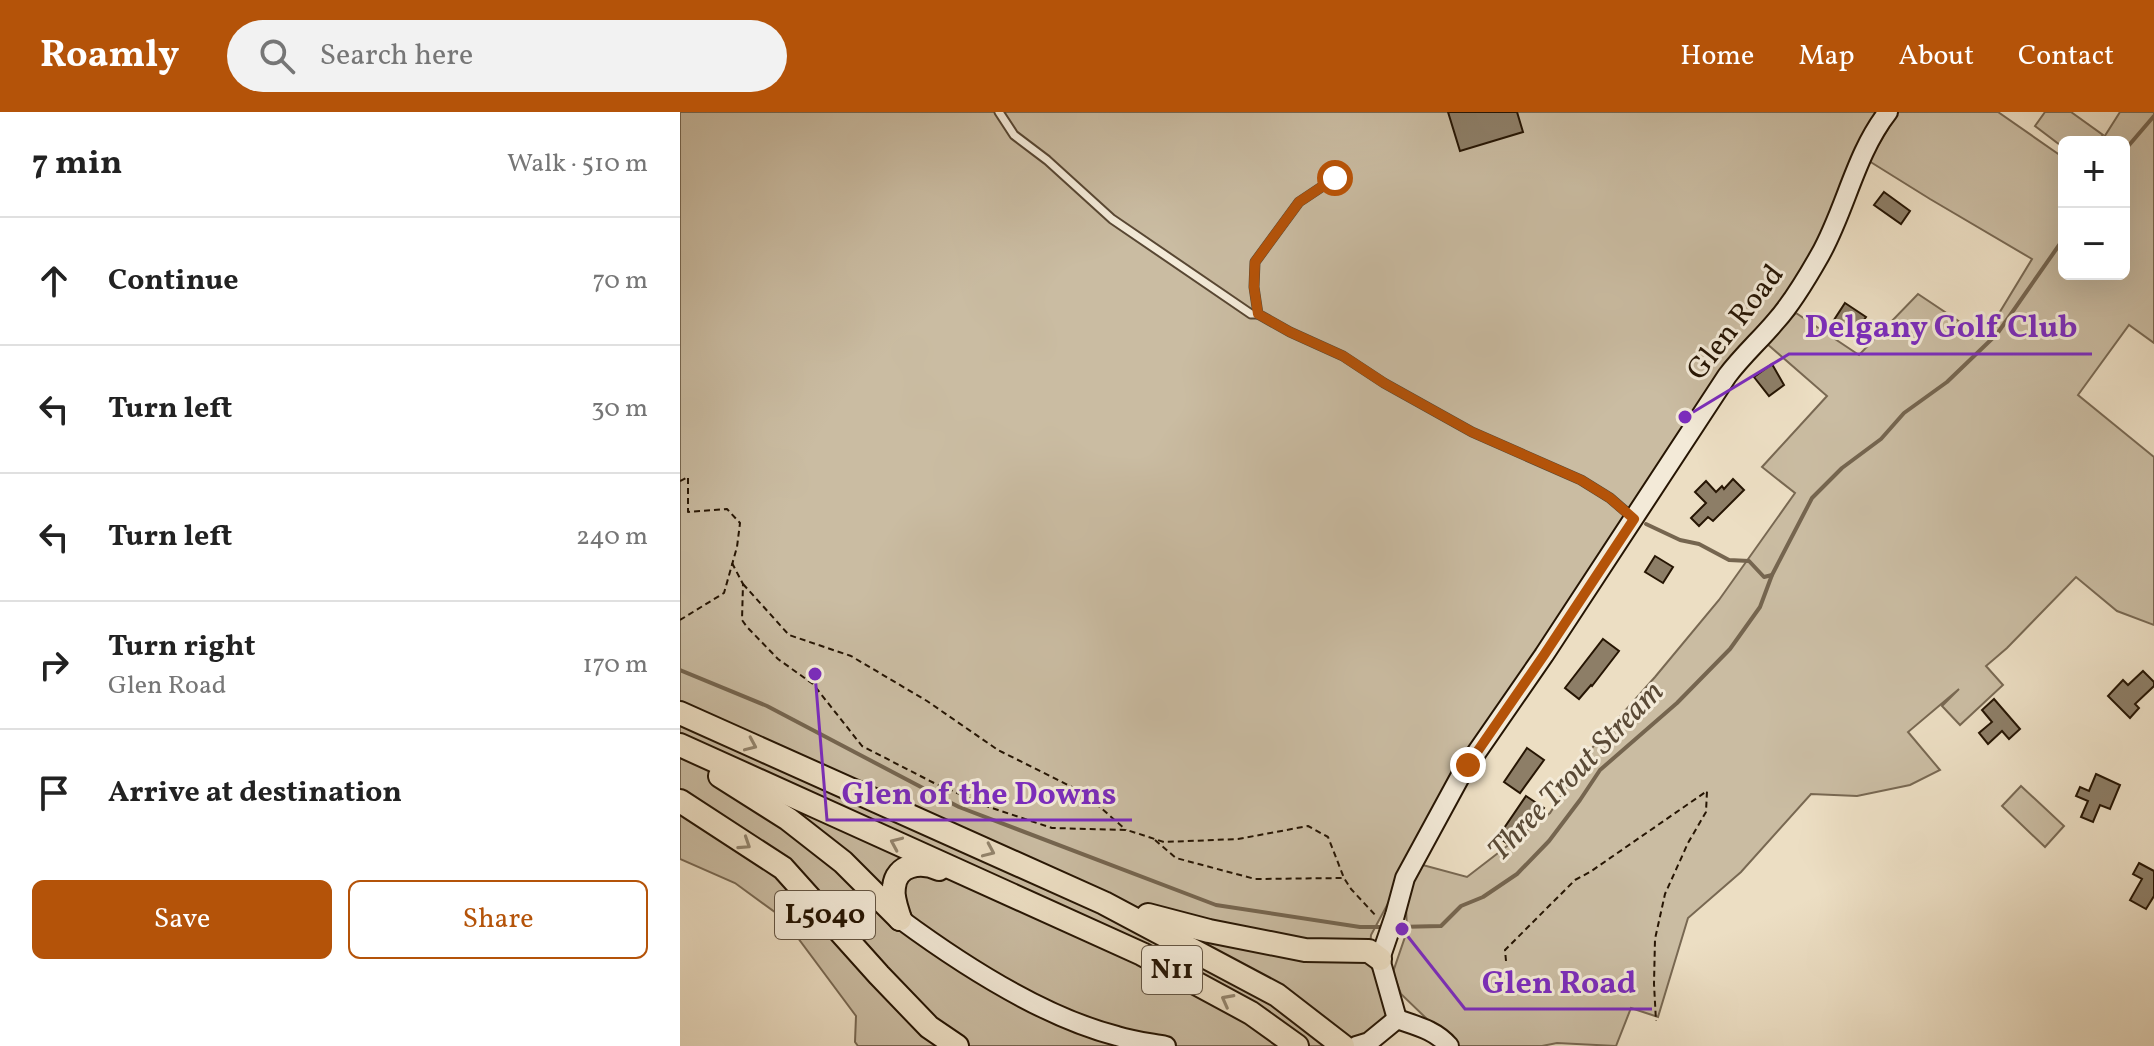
<!DOCTYPE html>
<html lang="en">
<head>
<meta charset="utf-8">
<style>
  body { margin:0; font-family:Vollkorn,serif; background:#f2f2f2; color:#222 }
  .controls { position:absolute; right:24px; top:24px; display:grid; overflow:hidden; border-radius:12px; box-shadow:0 8px 32px #0002 }
  .controls button { width:72px; height:72px; display:grid; place-items:center; padding:0; border:0; border-bottom:2px solid #e0e0e0; background:#fff; color:#222; font:40px sans-serif }
  .stop { position:absolute; width:24px; height:24px; margin:-18px; border:6px solid #b45309; border-radius:50%; background:#fff }
  .stop.end { background:#b45309; border-color:#fff; box-shadow:0 2px 8px #0008 }
  .list { margin:0; padding:0; list-style:none }
  h2 { display:flex; justify-content:space-between; align-items:center; height:104px; margin:0; padding:0 32px; font-size:34px }
  h2 small { font-size:26px; font-weight:400; color:#767676 }
  .list li { display:grid; grid-template-columns:52px 1fr auto; gap:24px; align-items:center; box-sizing:border-box; height:128px; padding:0 32px; border-top:2px solid #e0e0e0 }
  .list b { display:block; font-size:30px; white-space:nowrap }
  .list p { margin:0; font-size:26px; white-space:nowrap; color:#767676 }
  .list em { font-size:26px; font-style:normal; color:#767676 }
  .actions { display:flex; gap:16px; padding:24px 32px }
  .actions a { flex:1; padding:18px 0; border:2px solid #b45309; border-radius:12px; text-align:center; font-size:28px; color:#b45309 }
  .actions .main { background:#b45309; color:#fff }
  .icon { flex:none; width:44px; height:44px; fill:none; stroke:currentColor; stroke-width:2; stroke-linecap:round; stroke-linejoin:round }
  .map { position:relative; flex:none; width:1474px; height:934px; overflow:hidden }
  header { display:flex; align-items:center; gap:48px; box-sizing:border-box; height:112px; padding:0 40px; background:#b45309; color:#fff }
  header strong { font-size:38px }
  nav { display:flex; gap:44px; margin-inline-start:auto; font-size:28px }
  .search { width:560px; height:72px; background:#f2f2f2; display:flex; align-items:center; gap:20px; box-sizing:border-box; padding:0 28px; border-radius:44px; color:#767676; font-size:30px }
  main { display:flex }
  aside { flex:1; background:#fff }
  .map>svg:first-child { display:block }
  .green { fill:#cabca2; stroke:#786852; stroke-width:2 }
  .lines { fill:none; stroke-linecap:round; stroke-linejoin:round }
  .stream { stroke:#75654f; stroke-width:4 }
  .building { fill:#8d7e67; stroke:#261503; stroke-width:2 }
  .service-casing { stroke:#584733; stroke-width:11 }
  .secondary-casing { stroke:#261503; stroke-width:22 }
  .trunk-casing { stroke:#261503; stroke-width:26 }
  .path { stroke:#261503; stroke-width:2; stroke-dasharray:6 4; stroke-linecap:butt }
  .service { stroke:#f3ead8; stroke-width:7 }
  .secondary { stroke:#f3ead8; stroke-width:18 }
  .trunk { stroke:#ecdec3; stroke-width:22 }
  .oneway { stroke:#93846d }
  .route { stroke:#b45309; stroke-width:10 }
  .labels { text-anchor:middle; dominant-baseline:central; stroke-width:6; stroke-linejoin:round; paint-order:stroke }
  .shield { fill:#f3ead8; stroke:#645543; stroke-width:2 }
  .shield-label { font-size:28px; font-weight:bold; fill:#261503 }
  .street-label { font-size:30px; fill:#261503; stroke:#f3ead8 }
  .water-label { font-size:32px; font-style:italic; fill:#5a4a36; stroke:#f3ead8 }
  .leader { fill:none; stroke:#7b2cbf; stroke-width:3 }
  .callout-dot { fill:#7b2cbf; stroke:#f3ead8; stroke-width:3 }
  .callout-label { font-size:32px; text-anchor:middle; font-weight:bold; fill:#7b2cbf; stroke:#f3ead8; stroke-width:6; stroke-linejoin:round; paint-order:stroke }
</style>
</head>
<body>
<header>
<strong>Roamly</strong>
<div class="search"><svg class="icon" aria-label="search" viewBox="0 0 24 24"><circle cx="10" cy="10" r="6"/><path d="M15 15l6 6"/></svg>Search here</div>
<nav><a>Home</a><a>Map</a><a>About</a><a>Contact</a></nav>
</header>
<main>
<aside>
<h2>7 min<small>Walk · 510 m</small></h2>
<ul class="list">
<li><svg class="icon" aria-label="ahead" viewBox="0 0 24 24"><path d="M12 20V5M6 11l6-6 6 6"/></svg><div><b>Continue</b></div><em>70 m</em></li>
<li><svg class="icon" aria-label="left" viewBox="0 0 24 24"><path d="M17 20v-9H6M10 6l-5 5 5 5"/></svg><div><b>Turn left</b></div><em>30 m</em></li>
<li><svg class="icon" aria-label="left" viewBox="0 0 24 24"><path d="M17 20v-9H6M10 6l-5 5 5 5"/></svg><div><b>Turn left</b></div><em>240 m</em></li>
<li><svg class="icon" aria-label="right" viewBox="0 0 24 24"><path d="M7 20v-9h11M14 6l5 5-5 5"/></svg><div><b>Turn right</b><p>Glen Road</p></div><em>170 m</em></li>
<li><svg class="icon" aria-label="arrive" viewBox="0 0 24 24"><path d="M6 21V4h12l-3 4 3 4H6"/></svg><div><b>Arrive at destination</b></div></li>
</ul>
<div class="actions"><a class="main">Save</a><a>Share</a></div>
</aside>
<div class="map">
<svg width="1474" height="934" viewBox="0 0 1474 934">
  <rect width="100%" height="100%" fill="#ecdec3"/>
  <filter id="stains"><feTurbulence type="fractalNoise" baseFrequency=".0025" numOctaves="4"/><feColorMatrix values="0 0 0 0 .2 0 0 0 0 .09 0 0 0 0 .02 0 0 0 .5 -.17"/></filter>
  <radialGradient id="worn" r=".72"><stop offset=".6" stop-color="#630" stop-opacity="0"/><stop offset="1" stop-color="#630" stop-opacity=".3"/></radialGradient>
  <g class="green">
    <polygon points="0,0 1203,0 1151,108 1107,184 1088,209 1055,240 997,326 712,784 691,823 689,850 701,873 709,901 687,926 666,934 178,934 175,930 176,904 103,806 55,771 0,747"/>
    <polygon points="1218,0 1318,0 1384,46 1384,162 1444,162 1444,30 1421,30 1440,0 1474,0 1474,231 1449,213 1398,283 1474,345 1474,513 1437,499 1396,465 1327,536 1306,554 1323,573 1280,613 1262,594 1279,577 1228,620 1260,658 1230,673 1177,684 1131,682 1061,760 1008,806 978,905 951,896 936,934 877,931 862,934 775,934 721,882 713,860 727,819 726,795 739,752 787,765 870,701 911,637 975,565 1039,488 1115,381 1082,355 1147,284 1086,231 1116,201 1179,243 1238,182 1304,226 1352,147 1250,87 1189,49"/>
    <polygon points="1365,0 1391,0 1423,23 1417,30 1384,30 1384,36 1355,14"/>
    <polygon points="1341,674 1384,714 1365,735 1322,694"/>
  </g>
  <g class="lines">
    <g class="stream">
      <polyline points="1444,39 1474,4"/>
      <polyline points="966,412 1000,428 1019,432 1049,448 1069,449 1084,465 1092,463"/>
      <polyline points="0,558 87,594 279,695 536,793 680,815 705,815"/>
      <polyline points="717,815 761,814 781,794 803,785 837,762 869,729 900,688 920,658 997,591 1050,537 1080,495 1092,463 1132,386 1162,356 1201,327 1224,301 1267,270 1317,222 1384,126"/>
    </g>
  </g>
  <g class="building">
    <polygon points="768,0 837,0 843,20 780,39"/>
    <polygon points="1204,80 1230,99 1221,112 1194,93"/>
    <polygon points="1165,191 1186,205 1172,225 1152,211"/>
    <polygon points="1092,252 1104,273 1089,284 1074,265"/>
    <polygon points="1053,367 1064,378 1033,409 1028,405 1019,414 1011,406 1026,391 1015,380 1026,369 1036,380 1042,374 1044,377"/>
    <polygon points="975,444 993,455 983,471 965,460"/>
    <polygon points="923,527 939,539 912,574 911,573 899,587 885,576"/>
    <polygon points="1463,559 1474,570 1474,574 1455,592 1459,596 1450,606 1428,584 1443,568 1448,573"/>
    <polygon points="1314,587 1340,617 1329,627 1322,619 1308,632 1299,621 1312,610 1302,598"/>
    <polygon points="847,636 864,648 840,681 824,670"/>
    <polygon points="1416,662 1440,673 1430,697 1420,693 1413,710 1401,705 1408,689 1396,684 1400,675 1409,679"/>
    <polygon points="846,684 864,696 857,707 849,702 828,732 818,725"/>
    <polygon points="1459,751 1474,759 1474,784 1466,797 1450,788 1462,767 1453,762"/>
  </g>
  <g class="lines">
    <g class="service-casing">
      <g id="service">
        <polyline points="319,0 334,23 367,48 432,107 571,202 578,202"/>
        <polyline points="655,66 619,90 575,150 574,175 578,202 610,220 663,244 704,271 792,320 901,368 930,386 952,405"/>
      </g>
    </g>
    <g class="secondary-casing">
      <g id="secondary">
        <path d="M220,807C281,852 363,905 437,924C453,929 470,931 486,934"/>
        <path d="M717,907L700,847L715,803L725,766L781,663L864,543L1047,264C1062,244 1080,228 1096,209C1113,190 1127,166 1140,143C1166,97 1175,42 1208,0"/>
        <path d="M717,907C737,914 755,918 769,934"/>
        <polyline points="676,934 689,930 717,907"/>
      </g>
    </g>
    <g class="trunk-casing">
      <g id="trunk">
        <polyline points="0,601 424,791 597,883 663,934"/>
        <polyline points="0,633 462,842 571,901 617,934"/>
        <polyline points="40,664 108,707 163,750 220,807"/>
        <polyline points="0,689 103,756 199,863 249,915 277,934"/>
        <polyline points="468,803 529,819 625,838 689,839 700,847"/>
        <path d="M220,807C217,797 212,785 214,775C216,752 241,749 259,757"/>
      </g>
    </g>
    <g class="path">
      <polyline points="0,369 8,365 8,400 47,397 60,411 57,435 44,481 0,508"/>
      <polyline points="52,451 63,472 62,508 67,515 98,547 133,572 182,634 254,671 309,695 372,716 447,718 484,730 558,727 628,714 648,725 664,766 671,777 697,805"/>
      <polyline points="63,472 109,523 171,544 247,589 318,638 404,681 446,718"/>
      <polyline points="475,728 496,746 575,767 663,766"/>
      <polyline points="826,849 825,838 895,768 910,760 1027,679 1026,700 1008,731 985,782 975,827 974,872 976,909"/>
    </g>
    <use href="#service" class="service"/>
    <use href="#secondary" class="secondary"/>
    <use href="#trunk" class="trunk"/>
  </g>
  <defs><path id="oneway-chevron" d="M-2-3.5L2.5 0L-2 3.5" fill="none" stroke-width="1.6" stroke-linecap="round" stroke-linejoin="round" transform="scale(2)"/></defs>
  <g class="oneway">
    <use href="#oneway-chevron" transform="translate(71 633) rotate(24)"/>
    <use href="#oneway-chevron" transform="translate(216 731) rotate(-156)"/>
    <use href="#oneway-chevron" transform="translate(65 732) rotate(33)"/>
    <use href="#oneway-chevron" transform="translate(309 739) rotate(24)"/>
    <use href="#oneway-chevron" transform="translate(547 888) rotate(-152)"/>
  </g>
  <g class="lines">
    <polyline class="route" points="655,66 619,90 575,150 574,175 578,202 610,220 663,244 704,271 792,320 901,368 930,386 954,407 864,543 788,653"/>
  </g>
  <g class="labels">
    <g class="shield">
      <rect x="95" y="779" width="100" height="48" rx="6"/>
      <rect x="462" y="834" width="60" height="48" rx="6"/>
    </g>
    <g class="shield-label">
      <text x="145" y="803">L5040</text>
      <text x="492" y="858">N11</text>
    </g>
    <g class="street-label">
      <text transform="translate(1056 211) rotate(-52)">Glen Road</text>
    </g>
    <g class="water-label">
      <text transform="translate(897 660) rotate(-46)">Three Trout Stream</text>
    </g>
  </g>
  <path class="leader" d="M1005 305L1109 242H1412M135 562L147 708H452M722 817L785 897H972"/>
  <g class="callout-dot">
    <circle cx="1005" cy="305" r="8"/>
    <circle cx="135" cy="562" r="8"/>
    <circle cx="722" cy="817" r="8"/>
  </g>
  <g class="callout-label">
    <text x="1261" y="225">Delgany Golf Club</text>
    <text x="299" y="692">Glen of the Downs</text>
    <text x="879" y="881">Glen Road</text>
  </g>
  <rect width="100%" height="100%" filter="url(#stains)"/>
  <rect width="100%" height="100%" fill="url(#worn)"/>
</svg>
<div class="controls">
<button>+</button>
<button>−</button>
</div>
<div class="stop" style="left:655px;top:66px"></div>
<div class="stop end" style="left:788px;top:653px"></div>
</div>
</main>
</body>
</html>
